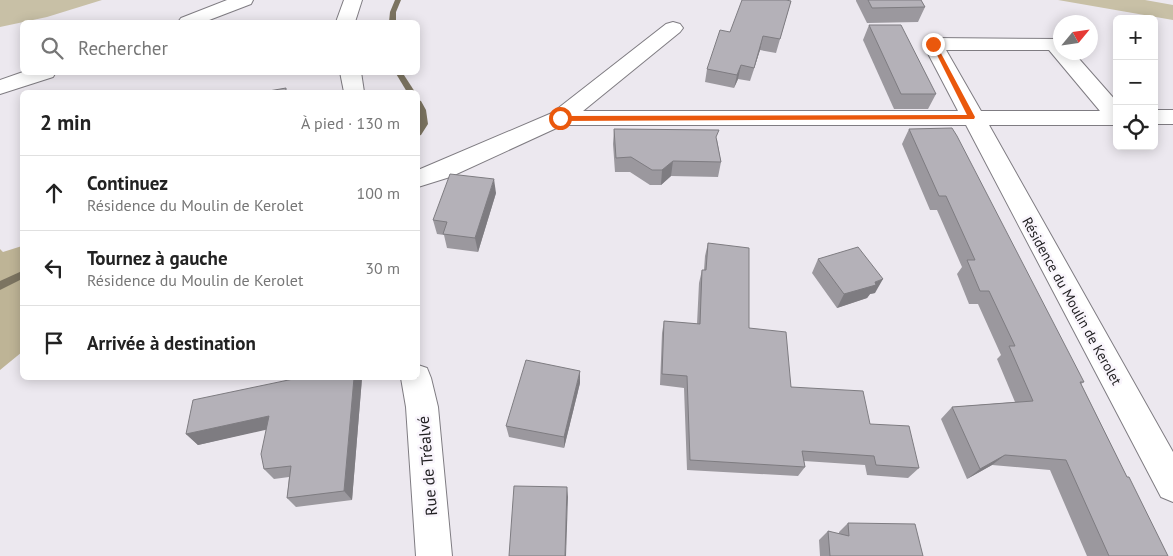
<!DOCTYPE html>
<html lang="fr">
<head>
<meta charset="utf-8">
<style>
  body { margin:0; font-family:"PT Sans",sans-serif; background:#f6f6f6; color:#222 }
  .controls { position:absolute; right:15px; top:15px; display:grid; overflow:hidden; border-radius:8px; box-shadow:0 2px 12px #0003 }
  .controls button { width:45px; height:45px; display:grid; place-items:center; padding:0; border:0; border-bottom:1px solid #e0e0e0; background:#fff; color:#222; font:25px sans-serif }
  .compass { position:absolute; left:1053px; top:15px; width:45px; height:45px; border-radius:50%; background:#fff; box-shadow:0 2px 12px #0003; rotate:61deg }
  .stop { position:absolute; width:15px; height:15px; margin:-11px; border:4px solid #ea580c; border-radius:50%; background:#fff }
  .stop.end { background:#ea580c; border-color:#fff; box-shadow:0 1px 5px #0008 }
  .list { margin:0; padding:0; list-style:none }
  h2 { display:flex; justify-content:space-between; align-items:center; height:65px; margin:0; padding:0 20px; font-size:21px }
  h2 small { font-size:16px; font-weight:400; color:#767676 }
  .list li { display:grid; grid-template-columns:32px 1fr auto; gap:15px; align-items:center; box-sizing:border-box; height:75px; padding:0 20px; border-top:1px solid #e0e0e0 }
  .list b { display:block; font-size:19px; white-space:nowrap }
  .list p { margin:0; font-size:16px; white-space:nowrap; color:#767676 }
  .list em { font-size:16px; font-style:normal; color:#767676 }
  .icon { flex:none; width:28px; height:28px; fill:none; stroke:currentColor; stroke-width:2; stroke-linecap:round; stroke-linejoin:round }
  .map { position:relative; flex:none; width:1173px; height:556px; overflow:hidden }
  .search { position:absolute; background:#fff; box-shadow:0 2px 12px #0003; left:20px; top:20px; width:400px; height:55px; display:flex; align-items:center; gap:12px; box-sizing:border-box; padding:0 18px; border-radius:8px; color:#767676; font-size:19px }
  .panel { position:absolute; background:#fff; box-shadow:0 2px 12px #0003; left:20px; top:90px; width:400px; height:290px; border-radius:8px }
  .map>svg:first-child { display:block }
  .green { fill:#c8c0a6 }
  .forest { fill:#beb496 }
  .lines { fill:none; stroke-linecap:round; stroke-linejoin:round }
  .stream { fill:#7c7461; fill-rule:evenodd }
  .minor-casing { stroke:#7f7c82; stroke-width:2 }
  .minor { fill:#fff; fill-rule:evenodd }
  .wall { fill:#9b989e }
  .shaded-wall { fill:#7e7c81 }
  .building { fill:#b4b1b8; stroke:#7e7c81 }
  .route { fill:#ea580c }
  .labels { text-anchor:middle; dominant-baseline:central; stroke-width:5; stroke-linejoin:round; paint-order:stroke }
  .street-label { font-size:14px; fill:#222123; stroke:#f9f5fc }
  .near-street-label { font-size:16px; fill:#222123; stroke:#f9f5fc }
</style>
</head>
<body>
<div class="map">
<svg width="1173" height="556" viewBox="0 0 1173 556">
  <rect width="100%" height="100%" fill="#ece8ef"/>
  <g class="green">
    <polygon points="0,0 102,0 47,17 0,27"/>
    <polygon points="1058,0 1145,0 1173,5 1173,20"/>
  </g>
  <polygon class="forest" points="22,246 22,352 0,370 0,249 3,252"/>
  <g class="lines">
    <g class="stream">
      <polygon points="395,0 401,0 396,12 396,22 389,22 390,12"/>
      <polygon points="395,72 402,72 415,92 407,92"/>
      <polygon points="418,100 421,101 426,110 428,124 421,135 418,136 418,127 420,124"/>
      <polygon points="22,271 22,279 0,290 0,281"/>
    </g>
    <g class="minor-casing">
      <g id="minor">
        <polygon points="227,0 253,0 251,4 204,22 178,22 181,18"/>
        <polygon points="344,0 362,0 355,22 336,22"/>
        <path d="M673,22L680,24L683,28L680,32L583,111H958L923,44L926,40L933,38L1060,39V52H1073L1117,102V125H989L1173,452V502L1161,497L966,125H563L450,177L418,187V170L552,113L666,24ZM946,50H1049L1100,111H981Z"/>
        <polygon points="23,72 56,72 53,77 0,94 0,80"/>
        <polygon points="340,72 361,72 364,92 344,92"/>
        <rect x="1154" y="110" width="19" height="14"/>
        <polygon points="418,365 427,368 431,378 438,407 452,556 416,556 406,407 401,378 418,378"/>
      </g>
    </g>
    <use href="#minor" class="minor"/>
  </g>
  <g class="wall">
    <polygon points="856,0 921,0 925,7 918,22 867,23 856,1"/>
    <polygon points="791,1 776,53 760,50 750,81 738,79 734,88 705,82 707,69 730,32"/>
    <polygon points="869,25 936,94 928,109 894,109 863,40"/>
    <polygon points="614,129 717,140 721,162 718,177 671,176 661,185 650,185 630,172 615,172 613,144"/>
    <polygon points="909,129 1084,382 1081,384 1127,477 1168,556 1087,556 1050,470 992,465 967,479 941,419 952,407 1015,402 997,359 1001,355 978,304 969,304 957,274 962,267 937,210 930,210 902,144"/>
    <polygon points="496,193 478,252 447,248 444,235 437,234 433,220"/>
    <polygon points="708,243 749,328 791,387 870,424 919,468 908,478 867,475 865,465 804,461 805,467 798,476 687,470 684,388 660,385 662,333 664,321 697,324 699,283 702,270 704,270 705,256"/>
    <polygon points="818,259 875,293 870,294 867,298 837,308 812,273"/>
    <polygon points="298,378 362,378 352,500 296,507 287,498 289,477 274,479 264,469 266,429 198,445 186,434"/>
    <polygon points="580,383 564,448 509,437 506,426"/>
    <polygon points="848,523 923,556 820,556 819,540 828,531 839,534 839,532"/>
  </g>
  <g class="shaded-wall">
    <polygon points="763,36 760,50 750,81 754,68"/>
    <polygon points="741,65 738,79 734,88 737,75"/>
    <polygon points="673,161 671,176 661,185 662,170"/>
    <polygon points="494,179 496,193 478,252 475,238"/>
    <polygon points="883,279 875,293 870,294 867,298 837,308 844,294"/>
    <polygon points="580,371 580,383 564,448 564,437"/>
    <polygon points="354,378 362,378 352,500 344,491"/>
    <polygon points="269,416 278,427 198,445 186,434"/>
    <polygon points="1005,455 992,465 967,479 980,469"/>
    <polygon points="567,487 568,497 566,556 565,556"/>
  </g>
  <g class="building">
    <polygon points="742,0 786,0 791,1 780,39 763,36 754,68 741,65 737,75 707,69 720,30 730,32"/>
    <polygon points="868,0 921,0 925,7 872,8"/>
    <polygon points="869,25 901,25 936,94 901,94"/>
    <polygon points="286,88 286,92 263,92"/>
    <polygon points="952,128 957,136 1084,382 1080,382 1127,477 1129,477 1168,556 1109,556 1066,460 1005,455 980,469 952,407 1033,401 1009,346 1015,346 989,291 980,291 967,260 975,260 946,196 939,196 909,129"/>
    <polygon points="614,129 719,130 716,137 721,162 673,161 662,170 652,170 631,157 616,158"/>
    <polygon points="450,174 494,179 475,238 443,234 447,222 433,220"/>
    <polygon points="708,243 749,248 749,328 786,332 791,387 863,391 870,424 909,426 919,468 876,465 874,456 802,451 805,467 690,460 687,376 662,374 664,321 700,324 702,270 706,270"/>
    <polygon points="858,247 883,279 875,282 876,285 844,294 818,259"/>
    <polygon points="526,360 580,371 564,437 506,426"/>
    <polygon points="298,378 354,378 344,491 287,498 291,466 264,469 261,454 269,416 186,434 193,400"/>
    <polygon points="514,486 567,487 565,556 509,556"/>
    <polygon points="848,523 915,524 923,556 830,556 828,531 849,536"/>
  </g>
  <polygon class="route" points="931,43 936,44 975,117 974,119 560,121 557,118 560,116 967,115"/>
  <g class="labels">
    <g class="street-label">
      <text transform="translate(1072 301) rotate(61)">Résidence du Moulin de Kerolet</text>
    </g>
    <g class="near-street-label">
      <text transform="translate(427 466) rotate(-95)">Rue de Tréalvé</text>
    </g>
  </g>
</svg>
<div class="controls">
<button>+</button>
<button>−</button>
<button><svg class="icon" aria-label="locate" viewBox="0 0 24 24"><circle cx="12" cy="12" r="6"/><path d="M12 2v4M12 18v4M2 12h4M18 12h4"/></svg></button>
</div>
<svg class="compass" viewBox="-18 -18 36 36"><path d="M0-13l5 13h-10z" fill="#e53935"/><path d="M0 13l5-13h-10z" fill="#767676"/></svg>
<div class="stop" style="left:560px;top:118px"></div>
<div class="stop end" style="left:933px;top:44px"></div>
<div class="search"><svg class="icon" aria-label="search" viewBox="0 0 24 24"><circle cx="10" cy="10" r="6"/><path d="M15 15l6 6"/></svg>Rechercher</div>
<section class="panel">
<h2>2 min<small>À pied · 130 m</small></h2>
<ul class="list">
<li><svg class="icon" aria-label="ahead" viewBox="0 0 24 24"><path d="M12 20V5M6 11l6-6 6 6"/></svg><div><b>Continuez</b><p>Résidence du Moulin de Kerolet</p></div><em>100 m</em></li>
<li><svg class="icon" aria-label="left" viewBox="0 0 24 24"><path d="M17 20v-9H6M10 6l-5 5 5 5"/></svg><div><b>Tournez à gauche</b><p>Résidence du Moulin de Kerolet</p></div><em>30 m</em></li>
<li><svg class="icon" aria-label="arrive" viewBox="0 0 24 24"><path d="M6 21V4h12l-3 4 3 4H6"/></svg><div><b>Arrivée à destination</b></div></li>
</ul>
</section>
</div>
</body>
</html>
